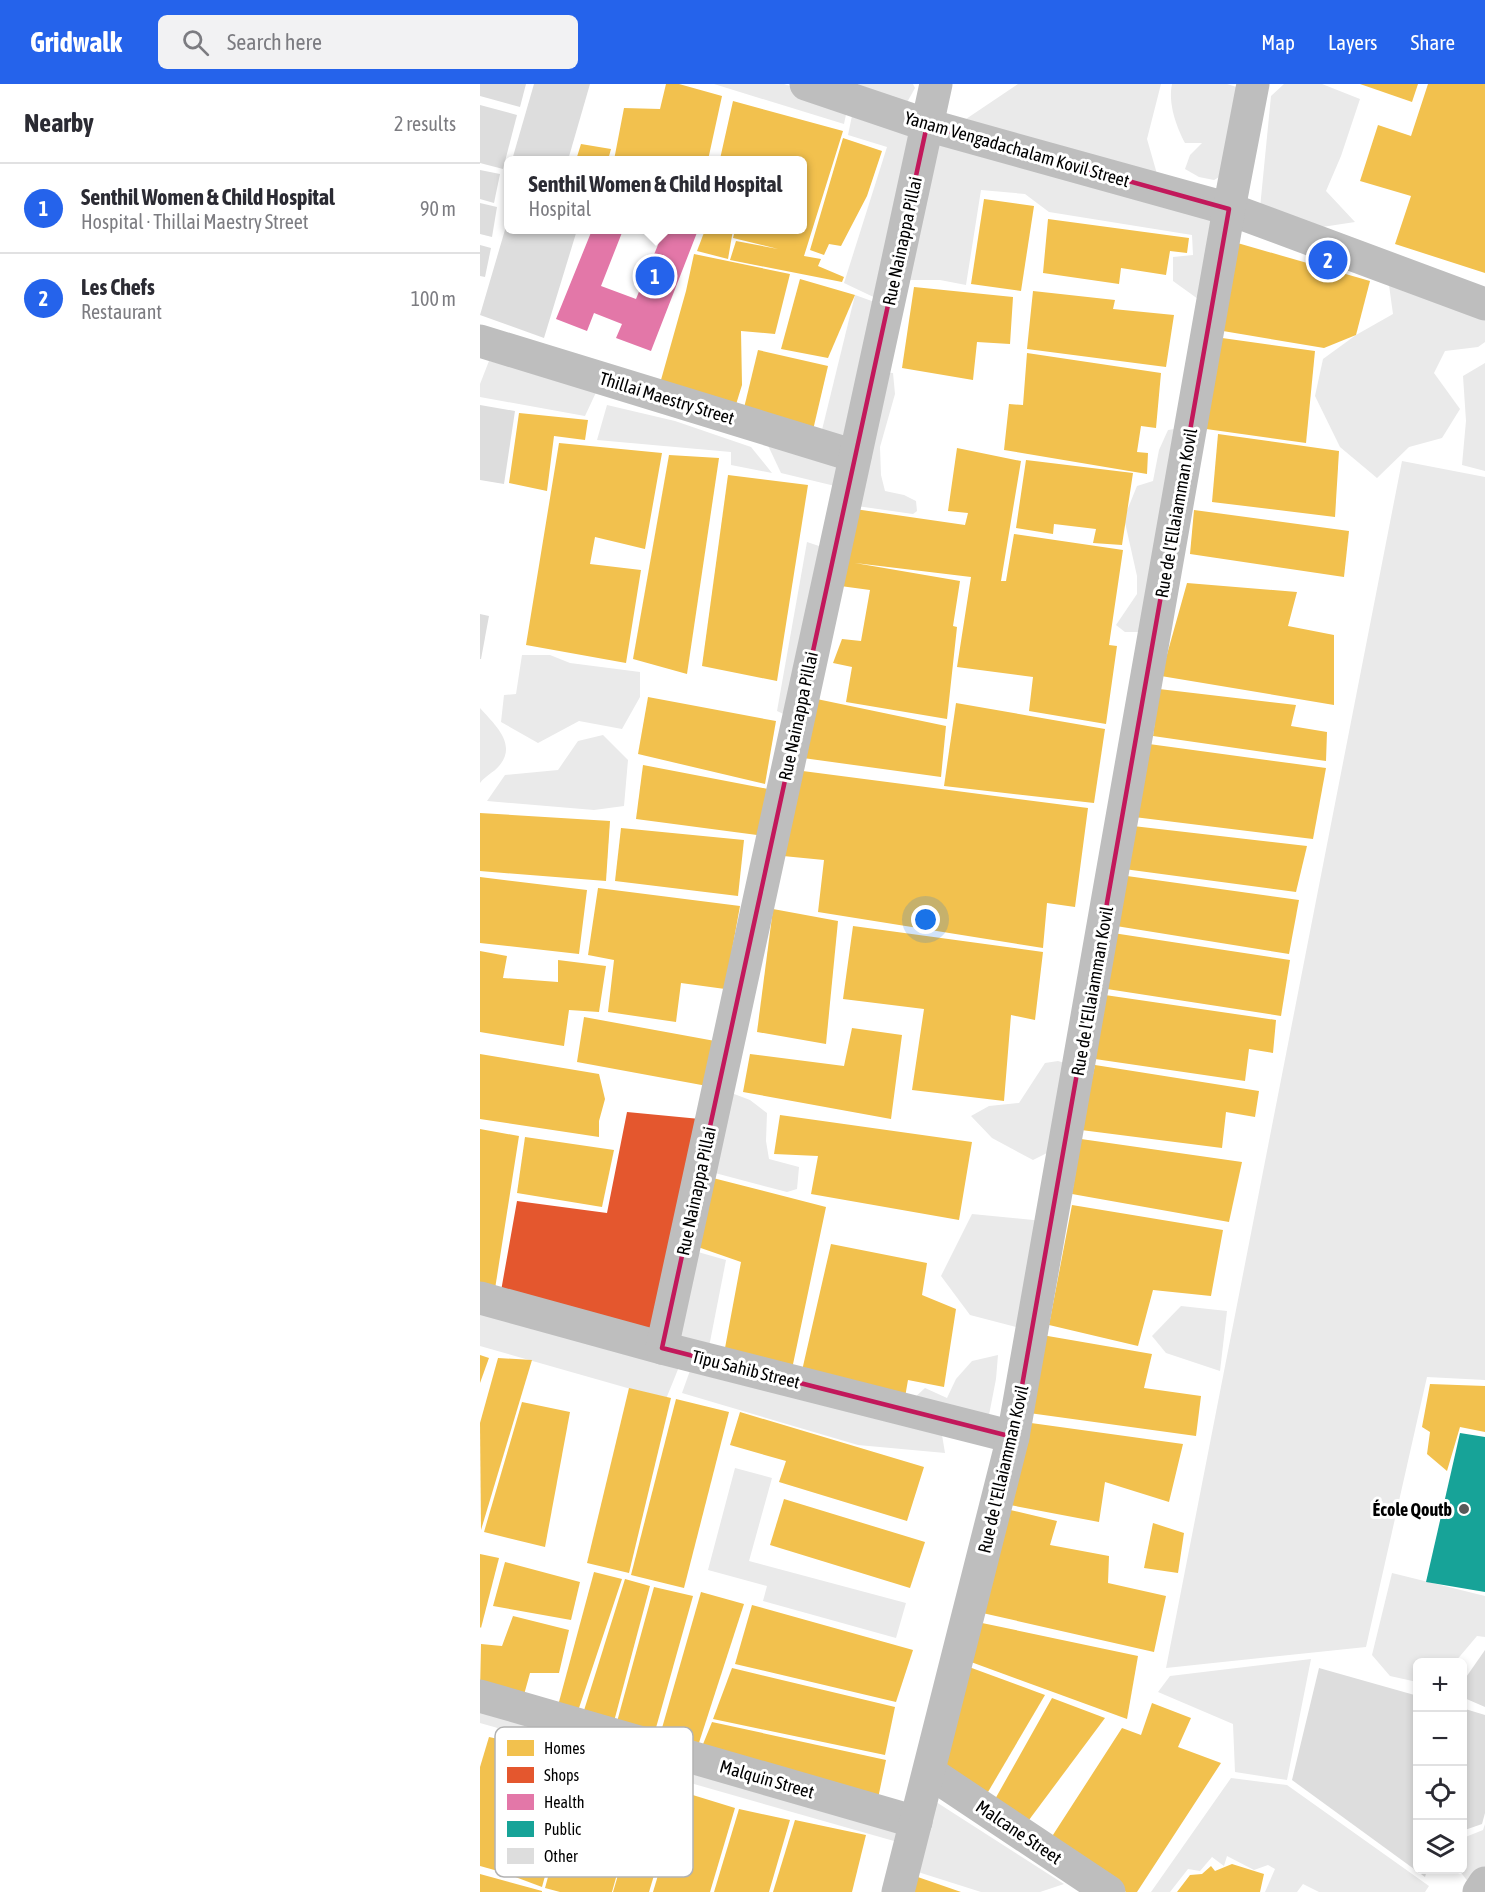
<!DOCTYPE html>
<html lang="en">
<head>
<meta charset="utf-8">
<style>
  body { margin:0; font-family:"Asap Condensed",sans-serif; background:#f2f2f3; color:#2b2b33 }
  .controls { position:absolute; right:18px; bottom:18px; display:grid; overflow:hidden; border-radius:9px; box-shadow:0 3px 9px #0003 }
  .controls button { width:54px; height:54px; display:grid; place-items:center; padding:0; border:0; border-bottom:2px solid #e1e1e2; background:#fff; color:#2b2b33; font:30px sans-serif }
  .you { position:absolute; left:446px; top:836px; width:21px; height:21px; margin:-15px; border:4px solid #fff; border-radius:50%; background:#1a73e8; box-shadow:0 0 0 9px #1a73e833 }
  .badge { display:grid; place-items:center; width:39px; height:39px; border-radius:50%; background:#2563eb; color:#fff; font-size:20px; font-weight:700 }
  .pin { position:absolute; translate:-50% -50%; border:3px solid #fff; box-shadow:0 2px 6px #0006 }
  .popup { position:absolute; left:24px; top:72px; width:303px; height:78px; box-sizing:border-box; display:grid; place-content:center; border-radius:9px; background:#fff; filter:drop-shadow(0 2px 4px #0005); font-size:20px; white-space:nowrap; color:#7c7c81 }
  .popup b { font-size:22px; color:#2b2b33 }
  .popup::after { content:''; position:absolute; left:50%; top:100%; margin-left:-12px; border:12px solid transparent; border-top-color:#fff }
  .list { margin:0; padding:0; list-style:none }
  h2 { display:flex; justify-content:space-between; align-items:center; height:78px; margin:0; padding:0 24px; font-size:26px }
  h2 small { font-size:20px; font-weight:400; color:#7c7c81 }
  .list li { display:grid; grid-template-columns:39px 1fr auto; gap:18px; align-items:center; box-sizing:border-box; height:90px; padding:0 24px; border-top:2px solid #e1e1e2 }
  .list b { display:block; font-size:22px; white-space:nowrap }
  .list p { margin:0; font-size:20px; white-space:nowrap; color:#7c7c81 }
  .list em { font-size:20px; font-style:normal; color:#7c7c81 }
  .icon { flex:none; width:33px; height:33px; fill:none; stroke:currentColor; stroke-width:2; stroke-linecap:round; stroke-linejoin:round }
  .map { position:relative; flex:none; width:1005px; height:1808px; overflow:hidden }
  header { display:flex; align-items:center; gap:36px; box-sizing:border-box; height:84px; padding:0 30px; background:#2563eb; color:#fff }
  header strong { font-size:28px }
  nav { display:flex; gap:33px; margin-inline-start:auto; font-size:21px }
  .search { width:420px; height:54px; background:#f2f2f3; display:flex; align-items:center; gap:15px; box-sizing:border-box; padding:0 21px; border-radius:9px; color:#7c7c81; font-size:22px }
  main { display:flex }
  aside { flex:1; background:#fff }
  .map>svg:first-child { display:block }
  .green { fill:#eaeaea }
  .homes { fill:#f2c14e }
  .shops { fill:#e4572e }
  .health { fill:#e377a8 }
  .public { fill:#17a398 }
  .building { fill:#ddd }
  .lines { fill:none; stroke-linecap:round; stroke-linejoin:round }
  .street { stroke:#bebebe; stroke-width:33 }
  .marked { fill:none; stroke:#c2185b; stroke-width:4.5; stroke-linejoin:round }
  .poi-dot { fill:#595959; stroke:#fff; stroke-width:2 }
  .labels { text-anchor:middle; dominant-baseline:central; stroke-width:6; stroke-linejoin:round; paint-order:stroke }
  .street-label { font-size:18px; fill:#000; stroke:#fff }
  .poi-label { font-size:18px; font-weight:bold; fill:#000; stroke:#fff; text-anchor:end }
  .key { fill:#fff; stroke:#b2b2b2; stroke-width:1.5 }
  .key-label { font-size:16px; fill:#000 }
</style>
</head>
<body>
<header>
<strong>Gridwalk</strong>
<div class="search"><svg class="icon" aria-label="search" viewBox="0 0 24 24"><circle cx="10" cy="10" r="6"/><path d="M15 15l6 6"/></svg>Search here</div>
<nav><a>Map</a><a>Layers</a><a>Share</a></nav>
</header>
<main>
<aside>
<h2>Nearby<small>2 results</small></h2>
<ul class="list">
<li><span class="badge">1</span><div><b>Senthil Women &amp; Child Hospital</b><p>Hospital · Thillai Maestry Street</p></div><em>90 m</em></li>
<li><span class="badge">2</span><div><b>Les Chefs</b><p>Restaurant</p></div><em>100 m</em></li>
</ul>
</aside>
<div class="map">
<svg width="1005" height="1808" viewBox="0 0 1005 1808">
  <rect width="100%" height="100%" fill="#fff"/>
  <g class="green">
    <polygon points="234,0 304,0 368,21 364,40"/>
    <polygon points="355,0 433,0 435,4 425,22"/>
    <polygon points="538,0 681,0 667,55 679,97 486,35"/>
    <path d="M692,0H747L766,6L741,92L734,96L719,93L705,85L710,71L722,59H705C696,42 688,19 692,0Z"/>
    <polygon points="804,0 842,0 880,15 861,72 846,107 875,138 829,145 780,124 791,12"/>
    <polygon points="374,22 440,44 404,218 364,199 407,63 368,51"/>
    <polygon points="450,46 746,126 725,220 693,197 693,173 713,171 712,151 569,128 545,110 501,106 486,201 460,196 418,196"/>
    <polygon points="908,194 1005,230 1005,258 998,263 965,267 954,289 980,325 962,354 929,363 897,394 860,363 835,312 843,275 876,251 913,230"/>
    <polygon points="375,211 403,221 373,362 341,350"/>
    <polygon points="9,277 119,302 105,332 0,313 0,300"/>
    <polygon points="1005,279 1005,387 982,381 986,337 983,292"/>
    <polygon points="400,288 413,289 415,310 400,363 401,391 405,407 424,411 436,417 437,427 433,430 370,421"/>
    <polygon points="127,321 195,337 271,363 292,389 251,381 251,368 117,356"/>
    <polygon points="702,344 661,548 645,548 636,541 657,510 657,492 644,434 657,402 673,397 679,366 688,346"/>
    <polygon points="284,353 367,377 355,402 301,389"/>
    <polygon points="922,377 1005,393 1005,1296 947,1293 886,1563 686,1584"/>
    <polygon points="327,458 348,465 312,634 297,627"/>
    <polygon points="42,571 70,571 90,579 160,588 160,613 142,645 99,637 58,659 21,638 24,611 36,610"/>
    <path d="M0,624C14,640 38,660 19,682C13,689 5,692 0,699Z"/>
    <polygon points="123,651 148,676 144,722 114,726 7,717 25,691 78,686 98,657"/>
    <polygon points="578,977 588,980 577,1064 553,1076 512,1054 491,1032 509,1022 539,1019 565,979"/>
    <polygon points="241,1005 270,1016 287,1029 286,1057 289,1075 319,1083 317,1105 307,1108 235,1089"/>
    <polygon points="492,1130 563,1137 544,1245 490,1231 461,1192"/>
    <polygon points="211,1166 246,1176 228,1268 187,1258"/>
    <polygon points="701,1222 747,1227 740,1287 686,1269 672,1252"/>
    <polygon points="0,1226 203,1273 186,1315 0,1262"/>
    <polygon points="518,1271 516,1295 509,1331 431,1317 445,1304 467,1314 476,1295 492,1277"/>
    <polygon points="212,1281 462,1351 465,1369 378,1361 202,1309"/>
    <polygon points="255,1384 292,1394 269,1477 426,1519 416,1554 283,1517 287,1502 228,1486"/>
    <polygon points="912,1489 1005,1512 1005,1553 997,1552 975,1578 938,1578 937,1598 910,1592 892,1571"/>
    <polygon points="831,1575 807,1696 755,1688 753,1640 678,1608 690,1592"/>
    <polygon points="0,1619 421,1738 414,1757 0,1639"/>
    <polygon points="751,1694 807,1701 949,1802 945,1808 839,1808 823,1800 817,1808 785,1808 795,1785 788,1781 774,1786 747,1772 744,1782 732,1773 720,1787 708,1785 690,1808 671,1808"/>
    <polygon points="453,1716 584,1800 560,1808 501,1808 438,1788"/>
    <polygon points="1005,1740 1005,1783 992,1803 979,1786 982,1786 983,1754 1003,1746"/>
  </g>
  <g class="homes">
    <polygon points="186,0 199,0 242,12 228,76 134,76 144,24 180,25"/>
    <polygon points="880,0 938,0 932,18"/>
    <polygon points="948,0 1005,0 1005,189 915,160 931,112 880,97 898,41 931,52"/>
    <polygon points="253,17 363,47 324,172 341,175 338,182 364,193 362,198 250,176 256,157 298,165 253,154 255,146 322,146 322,76 240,75"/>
    <polygon points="363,54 402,67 387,112 361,162 349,160 344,171 330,166"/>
    <polygon points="101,60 131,65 128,76 96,76"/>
    <polygon points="504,115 554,122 541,207 491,200"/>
    <polygon points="568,135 709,154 707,169 690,167 686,191 641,184 639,200 563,189"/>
    <polygon points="225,146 253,146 248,175 217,167"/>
    <polygon points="754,158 890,197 876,251 844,264 737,246"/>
    <polygon points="214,170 310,190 295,250 261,247 262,301 254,327 179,303 206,207"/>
    <polygon points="320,195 375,211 348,274 301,265"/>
    <polygon points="434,203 533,213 530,260 497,258 493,296 422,284"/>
    <polygon points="553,207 635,216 633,225 694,231 686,283 547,265"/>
    <polygon points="735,253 835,267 826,359 719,344"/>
    <polygon points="278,266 348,282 333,346 264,324"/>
    <polygon points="547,269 681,289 676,344 661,342 657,368 668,369 667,390 524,366 529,320 543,321"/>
    <polygon points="39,329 108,336 105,356 74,352 67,407 29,399"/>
    <polygon points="738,350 859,367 855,433 732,418"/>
    <polygon points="79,359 182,369 165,465 115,453 110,480 161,486 146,579 46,561"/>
    <polygon points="477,364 541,377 521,497 526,497 534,450 643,466 629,561 637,562 626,640 549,627 553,593 477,583 491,493 375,479 480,497 473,542 477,543 467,635 366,618 372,583 353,579 362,555 381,557 390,506 353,501 368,424 485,441 488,429 468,427"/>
    <polygon points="189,371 239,374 207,590 153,575"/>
    <polygon points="546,376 653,389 642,461 613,459 616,445 574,440 573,450 536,444"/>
    <polygon points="248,391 328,401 297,597 222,582"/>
    <polygon points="714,426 869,447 864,493 710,470"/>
    <polygon points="707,499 817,508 808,542 854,551 854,621 681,592"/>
    <polygon points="679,605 816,621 811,642 847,648 846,677 673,652"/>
    <polygon points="168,613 296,637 285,700 158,670"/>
    <polygon points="332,614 466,642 461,693 323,674"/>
    <polygon points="476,619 625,645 614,719 464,702"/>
    <polygon points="669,660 846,684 833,755 654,733"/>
    <polygon points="163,681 288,705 277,751 156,735"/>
    <polygon points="315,686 608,724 595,823 567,819 563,864 338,828 344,776 303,772"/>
    <polygon points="0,729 130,737 126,797 0,787"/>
    <polygon points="653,742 827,762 816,808 644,785"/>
    <polygon points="141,744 264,756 258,812 135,797"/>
    <polygon points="647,792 819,816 809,870 636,842"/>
    <polygon points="0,793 107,806 99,870 0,859"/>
    <polygon points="118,804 260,822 245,905 201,899 196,938 128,928 134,876 108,871"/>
    <polygon points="293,825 358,837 346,960 277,948"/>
    <polygon points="373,842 563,868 555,936 531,931 524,1017 432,1006 444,925 363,915"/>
    <polygon points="633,849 810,876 801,932 627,905"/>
    <polygon points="0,867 27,872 23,894 78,898 78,876 126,882 119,928 89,926 84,962 0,948"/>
    <polygon points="625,911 796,936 793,969 769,965 765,997 615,975"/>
    <polygon points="104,933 235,957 227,1002 97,978"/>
    <polygon points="372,944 422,951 411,1035 263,1008 270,970 364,982"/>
    <polygon points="0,970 119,990 125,1015 119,1037 119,1053 0,1035"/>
    <polygon points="615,981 779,1007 775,1033 746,1028 742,1064 601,1046"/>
    <polygon points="300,1031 492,1058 479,1136 331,1110 338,1072 294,1070"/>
    <polygon points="0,1045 39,1052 15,1205 0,1200"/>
    <polygon points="45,1053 134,1066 122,1123 37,1109"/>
    <polygon points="601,1055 762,1078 749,1138 592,1110"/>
    <polygon points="229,1093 346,1123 312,1285 245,1264 261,1178 215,1162"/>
    <polygon points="592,1121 743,1146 731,1212 673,1206 658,1262 569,1241"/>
    <polygon points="351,1160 447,1179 442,1211 476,1225 464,1303 428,1296 424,1319 321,1291"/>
    <polygon points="562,1251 672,1270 664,1304 721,1312 716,1352 549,1329"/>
    <polygon points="0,1271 9,1274 0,1299"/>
    <polygon points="18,1274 52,1276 1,1446 0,1339"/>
    <polygon points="950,1300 1005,1302 1005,1348 980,1343 967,1387 947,1370 950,1348 942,1343"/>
    <polygon points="149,1304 191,1314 149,1489 107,1479"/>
    <polygon points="196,1315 249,1328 204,1504 151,1491"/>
    <polygon points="42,1318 90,1328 65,1463 4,1448"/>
    <polygon points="260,1328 444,1383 427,1437 299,1398 306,1377 250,1361"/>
    <polygon points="551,1339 703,1360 689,1418 625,1398 619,1438 530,1421"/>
    <polygon points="304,1415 445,1458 430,1504 290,1461"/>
    <polygon points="526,1425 577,1437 570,1461 629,1472 628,1499 686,1512 674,1568 498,1528"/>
    <polygon points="673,1439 704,1449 698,1489 664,1484"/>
    <polygon points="0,1470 19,1474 1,1544 0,1543"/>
    <polygon points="25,1478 100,1498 91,1536 13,1522"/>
    <polygon points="114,1488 142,1495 96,1633 76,1629"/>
    <polygon points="145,1495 170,1502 132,1645 101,1636"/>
    <polygon points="174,1503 213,1512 172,1658 135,1645"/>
    <polygon points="221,1508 264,1520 215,1671 178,1658"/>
    <polygon points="272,1521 433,1566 416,1618 255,1580"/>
    <polygon points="33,1532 89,1546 79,1589 50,1589 42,1618 0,1607 1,1560 22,1562"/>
    <polygon points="502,1539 658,1572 647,1635 491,1578"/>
    <polygon points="489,1583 565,1611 508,1708 463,1688"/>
    <polygon points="252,1584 415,1623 405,1671 233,1635"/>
    <polygon points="572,1614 625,1634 546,1740 514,1717"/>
    <polygon points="672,1619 711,1634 698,1663 741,1679 657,1808 646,1808 571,1754 642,1644 661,1651"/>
    <polygon points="232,1638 406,1676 396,1724 217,1675"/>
    <polygon points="9,1653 61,1664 18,1787 0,1782 0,1683"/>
    <polygon points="64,1666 96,1680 62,1803 22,1788"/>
    <polygon points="98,1683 163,1697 132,1808 80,1808 65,1804"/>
    <polygon points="166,1696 199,1708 169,1808 133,1808"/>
    <polygon points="203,1708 255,1724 230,1808 173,1808"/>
    <polygon points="259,1725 310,1736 289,1808 234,1808"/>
    <polygon points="315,1736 386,1751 372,1808 293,1808"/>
    <polygon points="752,1780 784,1790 780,1808 697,1808 710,1791 722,1790 731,1782 735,1787"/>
    <polygon points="0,1790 62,1807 62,1808 0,1808"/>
    <polygon points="432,1791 481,1808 427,1808"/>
  </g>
  <polygon class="shops" points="147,1028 220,1035 171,1248 21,1207 37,1117 127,1129"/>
  <polygon class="health" points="112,146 143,146 121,202 156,215 184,146 218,146 171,267 136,254 142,240 114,229 107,247 76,235"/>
  <polygon class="public" points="980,1349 1005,1353 1005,1508 946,1498"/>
  <g class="building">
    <polygon points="0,0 46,0 40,23 0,12"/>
    <polygon points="54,0 110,0 88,76 32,76"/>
    <polygon points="0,21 37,31 23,85 0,79"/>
    <polygon points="0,86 20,90 14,119 0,115"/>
    <polygon points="0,119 17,123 12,153 0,150"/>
    <polygon points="27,139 28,146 97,146 64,254 0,231"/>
    <polygon points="0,161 11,164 5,193 0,192"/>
    <polygon points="0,321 35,327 24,400 0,396"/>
    <polygon points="0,530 9,532 1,575 0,575"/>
    <polygon points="1005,1566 1005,1623 982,1613 982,1599"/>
    <polygon points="839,1584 938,1612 938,1786 947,1786 945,1793 812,1696"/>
    <polygon points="982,1624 1005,1631 1005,1729 1002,1740 982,1747"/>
  </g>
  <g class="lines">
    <g class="street">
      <polyline points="326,0 447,41 749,125 1005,220"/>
      <polyline points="0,257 375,372"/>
      <polyline points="0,1214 182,1264 533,1353"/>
      <polyline points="182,1264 456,0"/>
      <polyline points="0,1612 436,1738"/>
      <polyline points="449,1688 629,1808"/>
      <polyline points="418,1808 533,1353 749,125 773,0"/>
      <polyline points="999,1808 1005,1799"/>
    </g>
  </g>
  <path class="marked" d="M447,41L749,125L533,1353L182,1264Z"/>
  <circle class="poi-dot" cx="984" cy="1425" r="6"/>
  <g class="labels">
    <g class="street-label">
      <text transform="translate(537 65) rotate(16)">Yanam Vengadachalam Kovil Street</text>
      <text transform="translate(422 157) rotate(-78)">Rue Nainappa Pillai</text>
      <text transform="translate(187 314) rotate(17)">Thillai Maestry Street</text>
      <text transform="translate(696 429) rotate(-80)">Rue de l'Ellaiamman Kovil</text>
      <text transform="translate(318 632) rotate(-78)">Rue Nainappa Pillai</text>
      <text transform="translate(612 907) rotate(-80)">Rue de l'Ellaiamman Kovil</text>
      <text transform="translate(216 1107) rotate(-78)">Rue Nainappa Pillai</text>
      <text transform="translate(266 1285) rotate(14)">Tipu Sahib Street</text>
      <text transform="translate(523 1385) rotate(-77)">Rue de l'Ellaiamman Kovil</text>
      <text transform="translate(287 1695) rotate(16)">Malquin Street</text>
      <text transform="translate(539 1748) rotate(34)">Malcane Street</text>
    </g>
    <g class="poi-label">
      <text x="972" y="1425">École Qoutb</text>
    </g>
  </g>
  <rect x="15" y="1643" width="198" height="150" rx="9" class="key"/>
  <rect x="27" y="1656" width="27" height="16" fill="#f2c14e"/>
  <rect x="27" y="1683" width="27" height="16" fill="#e4572e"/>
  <rect x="27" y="1710" width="27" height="16" fill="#e377a8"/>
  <rect x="27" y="1737" width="27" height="16" fill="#17a398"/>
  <rect x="27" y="1764" width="27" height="16" fill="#ddd"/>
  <g class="key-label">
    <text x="64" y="1670">Homes</text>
    <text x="64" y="1697">Shops</text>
    <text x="64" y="1724">Health</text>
    <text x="64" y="1751">Public</text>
    <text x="64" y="1778">Other</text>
  </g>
</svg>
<div class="controls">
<button>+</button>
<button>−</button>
<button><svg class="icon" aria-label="locate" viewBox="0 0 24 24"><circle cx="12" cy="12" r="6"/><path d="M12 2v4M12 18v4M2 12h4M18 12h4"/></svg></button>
<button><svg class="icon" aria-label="layers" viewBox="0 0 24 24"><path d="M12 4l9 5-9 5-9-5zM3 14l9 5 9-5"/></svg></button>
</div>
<div class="you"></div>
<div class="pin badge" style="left:175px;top:192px">1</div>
<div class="popup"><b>Senthil Women &amp; Child Hospital</b>Hospital</div>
<div class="pin badge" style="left:848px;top:176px">2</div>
</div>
</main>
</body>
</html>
